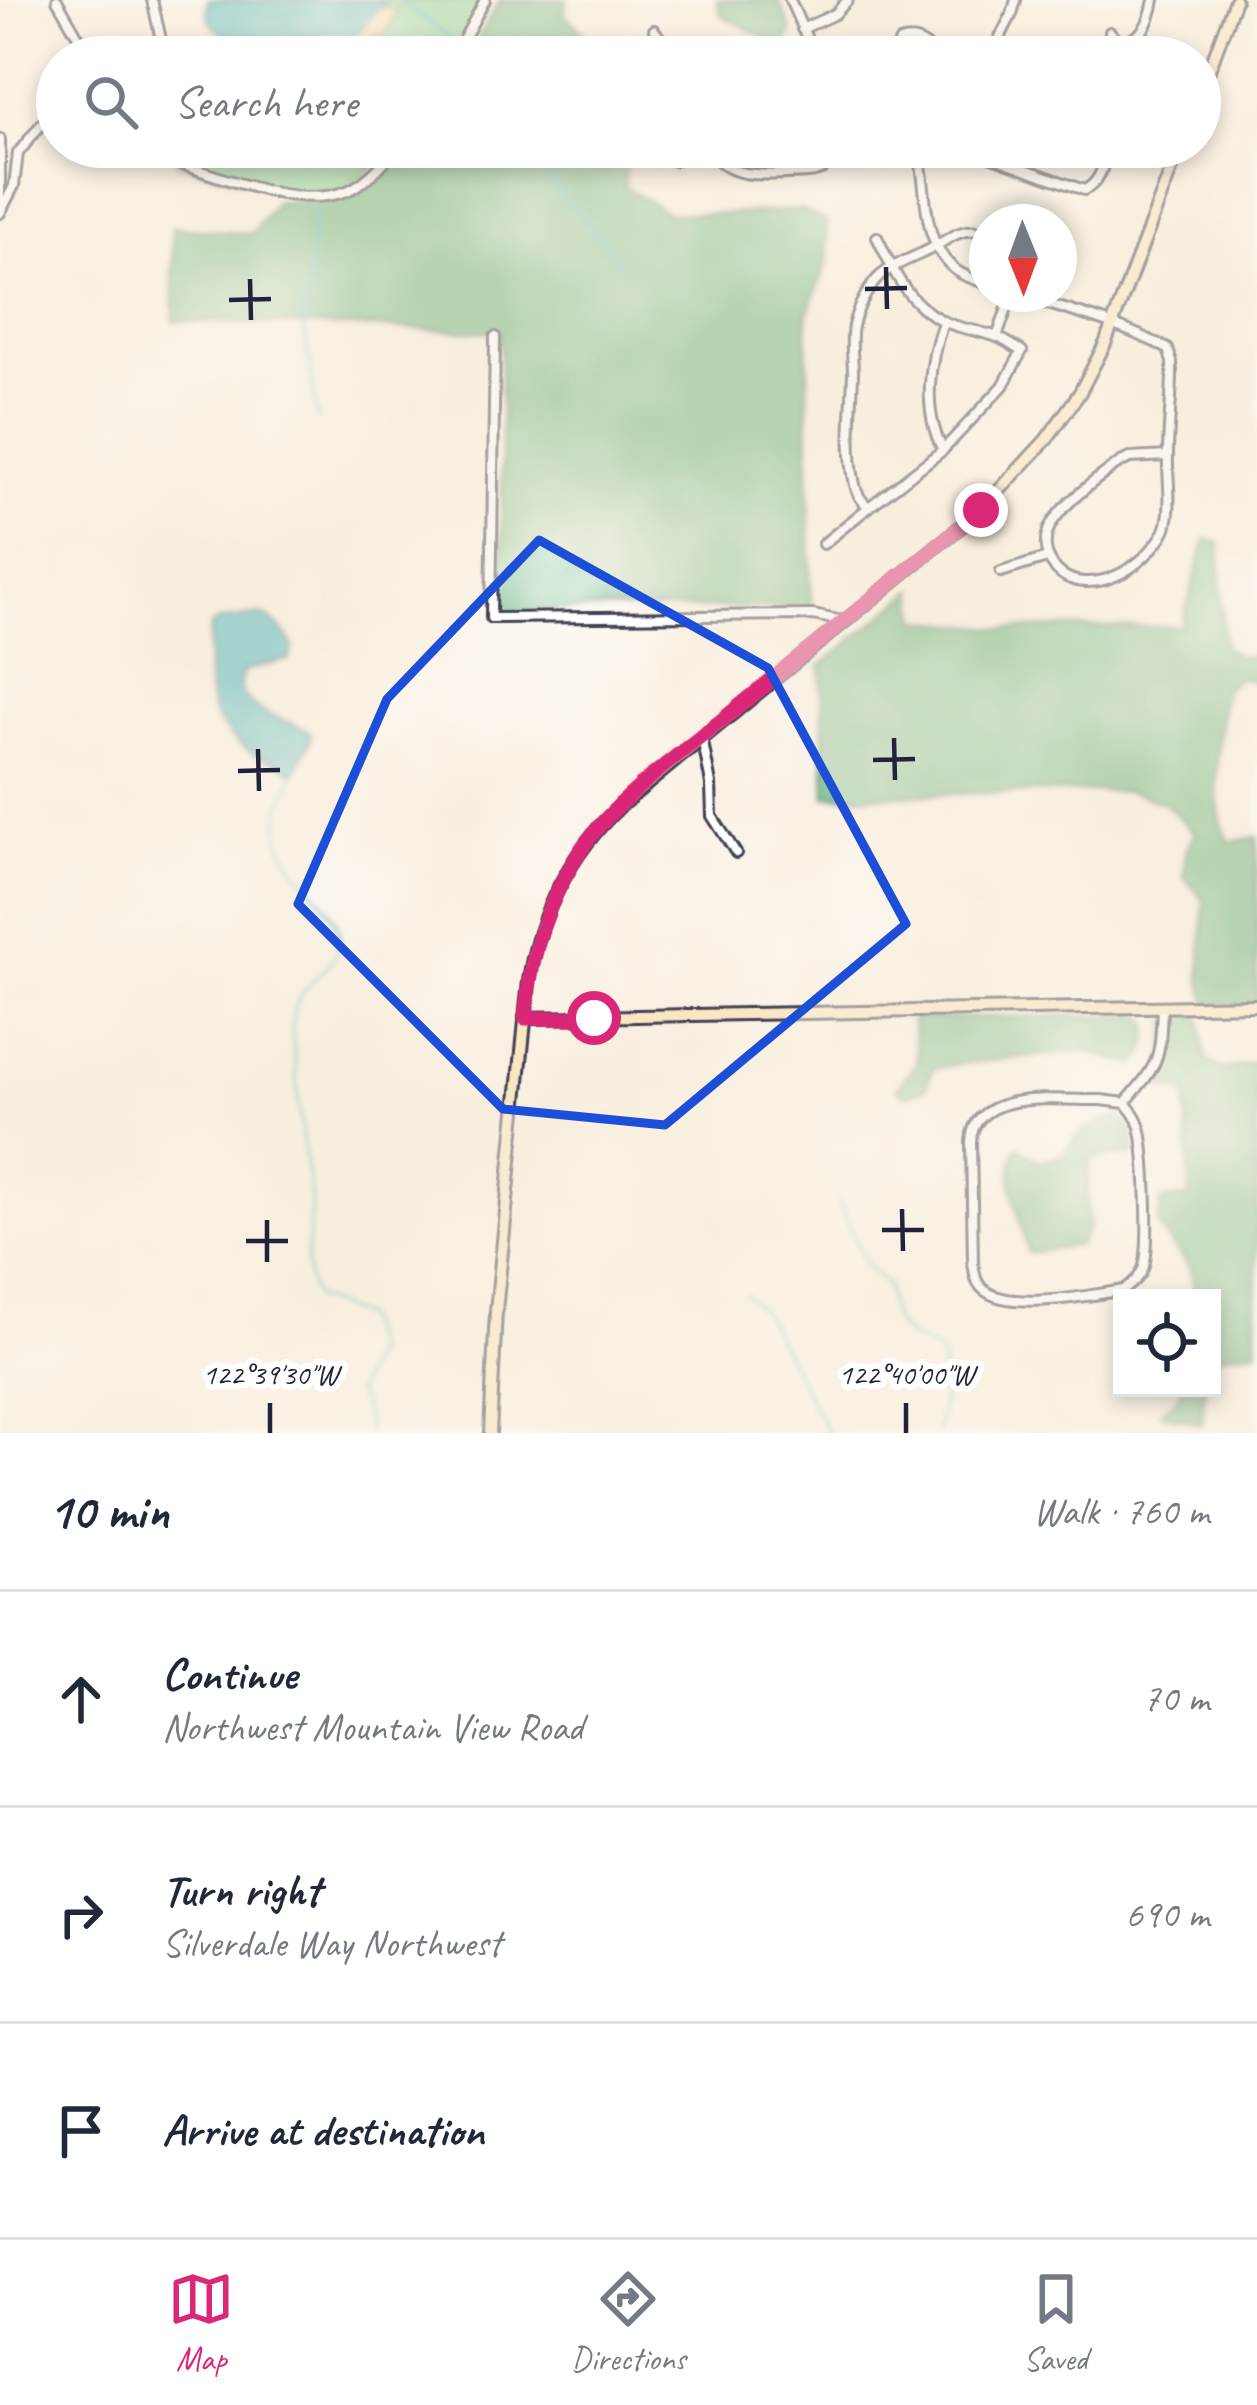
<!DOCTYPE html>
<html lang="en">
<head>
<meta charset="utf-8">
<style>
  body { margin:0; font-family:Caveat,sans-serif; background:#f6f6f7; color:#1f2937 }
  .controls { position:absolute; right:36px; bottom:36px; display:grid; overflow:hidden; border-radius:0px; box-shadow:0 6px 18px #0003 }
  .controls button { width:108px; height:108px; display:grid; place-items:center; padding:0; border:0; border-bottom:3px solid #e0e1e3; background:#fff; color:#1f2937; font:60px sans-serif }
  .compass { position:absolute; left:969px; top:204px; width:108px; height:108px; border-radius:50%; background:#fff; box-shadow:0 6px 18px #0003; rotate:179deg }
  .stop { position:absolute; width:36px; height:36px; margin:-27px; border:9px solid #db2777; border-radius:50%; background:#fff }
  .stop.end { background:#db2777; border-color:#fff; box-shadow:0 3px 12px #0008 }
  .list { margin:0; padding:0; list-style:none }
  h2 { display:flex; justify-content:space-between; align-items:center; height:156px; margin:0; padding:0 48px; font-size:51px }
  h2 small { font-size:39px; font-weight:400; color:#747a83 }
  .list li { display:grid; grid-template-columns:78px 1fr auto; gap:36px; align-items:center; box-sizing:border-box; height:216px; padding:0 48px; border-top:3px solid #e0e1e3 }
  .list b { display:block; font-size:45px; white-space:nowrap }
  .list p { margin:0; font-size:39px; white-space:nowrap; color:#747a83 }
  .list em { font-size:39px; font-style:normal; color:#747a83 }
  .icon { flex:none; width:66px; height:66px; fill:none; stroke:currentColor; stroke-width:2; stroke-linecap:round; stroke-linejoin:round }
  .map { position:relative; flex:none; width:1257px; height:1433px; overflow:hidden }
  .search { position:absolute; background:#fff; box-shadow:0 6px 18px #0003; left:36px; right:36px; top:36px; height:132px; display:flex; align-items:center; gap:30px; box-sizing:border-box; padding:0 42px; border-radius:66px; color:#747a83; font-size:45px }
  .sheet { height:804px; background:#fff }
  nav { display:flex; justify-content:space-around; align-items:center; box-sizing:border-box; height:168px; border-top:3px solid #e0e1e3; background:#fff; font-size:33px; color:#747a83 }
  nav a { display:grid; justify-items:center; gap:6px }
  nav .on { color:#db2777 }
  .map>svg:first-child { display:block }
  .green { fill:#7fd192; stroke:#507a66; stroke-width:3 }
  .forest { fill:#67b37c; stroke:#446a5c; stroke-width:3 }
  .sand { fill:#eeda9e; stroke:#887e6c; stroke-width:3 }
  .water { fill:#41b2ba; stroke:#326a7a; stroke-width:3 }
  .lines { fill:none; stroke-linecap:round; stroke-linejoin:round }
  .stream { stroke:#41b2ba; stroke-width:3 }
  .street-casing { stroke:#424153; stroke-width:14 }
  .secondary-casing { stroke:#424153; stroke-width:16 }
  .street { stroke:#fff; stroke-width:8 }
  .secondary { stroke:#f9e7c3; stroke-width:10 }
  .route { stroke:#db2777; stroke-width:15 }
  .marked { fill:none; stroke:#1d4ed8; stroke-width:9; stroke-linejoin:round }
  .ticks { fill:none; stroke:#22223b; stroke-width:4.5 }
  .ticks-label { font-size:30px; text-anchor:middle; fill:#22223b; stroke:#fff; stroke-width:12; stroke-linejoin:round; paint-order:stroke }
</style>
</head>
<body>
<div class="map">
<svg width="1257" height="1433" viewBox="0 0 1257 1433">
  <rect width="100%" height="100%" fill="#fff"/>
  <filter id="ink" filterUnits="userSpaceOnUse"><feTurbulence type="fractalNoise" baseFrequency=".00833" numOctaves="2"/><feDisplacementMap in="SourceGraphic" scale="24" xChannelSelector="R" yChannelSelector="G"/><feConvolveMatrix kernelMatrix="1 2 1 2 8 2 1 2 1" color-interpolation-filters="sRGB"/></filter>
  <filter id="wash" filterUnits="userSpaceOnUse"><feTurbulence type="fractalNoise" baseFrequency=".004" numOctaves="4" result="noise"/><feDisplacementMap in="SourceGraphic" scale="48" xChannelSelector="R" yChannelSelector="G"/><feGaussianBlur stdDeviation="2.7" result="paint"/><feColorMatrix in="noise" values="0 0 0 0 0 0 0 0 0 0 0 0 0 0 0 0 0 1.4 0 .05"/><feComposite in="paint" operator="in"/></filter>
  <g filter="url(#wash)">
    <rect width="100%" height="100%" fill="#f8eede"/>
    <g class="green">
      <polygon points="384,0 485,0 454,57 210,57 243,44 276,57 297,57 373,15"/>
      <polygon points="166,147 398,147 346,191 302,196 179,164"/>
    </g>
    <g class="forest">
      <polygon points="500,0 567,0 564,14 589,37 601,57 467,57"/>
      <polygon points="717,0 779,0 792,32 777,56 766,38 721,15"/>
      <polygon points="414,147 631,147 625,164 625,187 667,213 724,214 801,210 826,221 828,260 807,316 811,607 503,611 500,332 174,321 172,227 252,234 276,201 343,201 404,162"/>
      <path d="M1206,539L1220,543L1223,646L1238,656L1257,657V683L1239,677L1224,690C1220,732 1207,806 1230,842L1257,837V1004L1208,1005L1201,978L1204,900L1184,877L1186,851L1195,833L1164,803L1129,791L826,796L821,666L915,589L919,620L1005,629L1181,626Z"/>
      <path d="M1200,1013L1206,1060L1223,1069L1252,1063L1257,1060V1350L1227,1353L1212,1359V1298H1194C1194,1259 1178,1256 1158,1226L1162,1200L1190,1198L1186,1092L1158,1087L1166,1064L1168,1022L1173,1014Z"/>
      <path d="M1141,1015L1149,1022C1151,1040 1147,1052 1136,1065L1084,1051L957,1064L933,1069L926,1088L908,1095L896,1089L917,1062L912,1018Z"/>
      <path d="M1121,1116L1133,1132L1134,1154L1090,1159L1087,1207L1089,1226L1079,1245L1028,1253C1021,1218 1002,1179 1018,1146L1039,1161L1064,1155C1077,1129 1095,1124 1121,1116Z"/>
      <polygon points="1181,1388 1205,1388 1202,1424 1160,1413 1180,1395"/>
    </g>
    <polygon class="sand" points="379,7 397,9 391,24 382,34 350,57 318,57 316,53 341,45"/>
    <g class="water">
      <path d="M207,0H384C372,16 356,37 338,47C306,65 269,56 238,41C228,36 213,30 209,19C206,14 207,5 207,0Z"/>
      <path d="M262,615C276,620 286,633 293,646L290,659L244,671C224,709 288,718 311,733L310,741L294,774C274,756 273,763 253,753C239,746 219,726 213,712C206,694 207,646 210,627L217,621Z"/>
    </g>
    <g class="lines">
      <g class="stream">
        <polyline points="398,0 450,38"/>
        <polyline points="468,49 483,53 484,57"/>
        <polyline points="311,147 313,155"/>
        <polyline points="529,147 547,179 602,239 620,265"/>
        <polyline points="316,204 303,320 318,420"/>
        <path d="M294,774C291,786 284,797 281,809C265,869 340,895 339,939C339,965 303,982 295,1007C289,1025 294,1044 295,1062C298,1089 300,1117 303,1144C305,1166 312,1186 311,1209C309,1240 300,1271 315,1299C332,1303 347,1311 363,1318L373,1352L356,1391L366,1416L367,1433"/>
        <path d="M838,1199L866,1265L887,1285C890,1331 901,1334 941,1353L945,1387L937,1433"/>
        <polyline points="745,1294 762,1310 828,1433"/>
      </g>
    </g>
  </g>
  <g filter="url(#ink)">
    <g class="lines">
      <g class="street-casing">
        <g id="street">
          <polyline points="57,0 90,57"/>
          <polyline points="152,0 163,48 160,57"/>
          <polyline points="790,0 815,57"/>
          <polyline points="802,29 835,14 848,0"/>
          <polyline points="654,30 675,57"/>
          <path d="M1110,32L1119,42C1143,41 1150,21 1154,0"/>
          <polyline points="454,57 485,0"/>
          <path d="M892,57L900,42C918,36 927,47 940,57"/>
          <polyline points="990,57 1012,14 1016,0"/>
          <polyline points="0,139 0,205"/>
          <path d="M166,147L173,161L179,164C227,178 298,210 347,191C367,183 384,162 398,147"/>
          <path d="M709,147C725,178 755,175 786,174C795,173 807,174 815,172C829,168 837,158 845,147"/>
          <path d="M917,147C929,186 919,237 952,267C961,276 975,279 987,284"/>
          <path d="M964,147L1084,190C1101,183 1104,163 1108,147"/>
          <polyline points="674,161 701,147"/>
          <polyline points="0,213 14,186 18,153 57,105"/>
          <path d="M877,237C893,270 906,302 941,320C957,329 979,330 997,337C1005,340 1014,347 1022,351L1003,386L943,450L869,507C861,501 857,495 855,485C847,450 852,409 853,373C853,358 850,341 853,326C856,312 864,296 873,284C886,265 916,258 936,246C953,235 966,226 987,233"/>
          <path d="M1015,294C1066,310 1120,323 1168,349L1172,362C1173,392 1168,423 1168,454C1167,477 1173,506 1166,528C1163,537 1156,544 1150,551C1135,568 1110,583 1085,582C1059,581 1039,557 1048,531C1056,508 1100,476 1121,462L1130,458L1168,456"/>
          <polyline points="495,337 491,618 813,615 843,621"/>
          <polyline points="997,337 1012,294"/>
          <path d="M943,450C922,411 929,362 943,322"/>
          <polyline points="823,544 869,507"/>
          <polyline points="1001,572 1047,558"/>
          <polyline points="702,737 711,784 712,816 736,853"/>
          <path d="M1101,1100L1125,1103C1132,1111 1137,1117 1140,1127C1146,1148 1151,1250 1143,1269C1140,1278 1131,1285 1124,1290C1092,1295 1008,1312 983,1289C975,1282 975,1274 973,1263L971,1142C973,1087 1062,1101 1101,1100Z"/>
          <path d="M1125,1103C1160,1062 1160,1061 1162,1006"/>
        </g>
      </g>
      <g class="secondary-casing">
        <g id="secondary">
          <polyline points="1200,94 1235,0"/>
          <polyline points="525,1018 1257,1005"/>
          <path d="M490,1433L496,1311L529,981C538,914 571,853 620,806L981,510L1046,440L1079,394L1105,344L1180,147"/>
        </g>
      </g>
      <use href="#street" class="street"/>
      <use href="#secondary" class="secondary"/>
    </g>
  </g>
  <g class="lines" filter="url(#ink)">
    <path class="route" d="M594,1018H525C532,950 544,905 583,847C617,798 685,750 732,712C815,644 898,577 981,510"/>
  </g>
  <path d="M0 0H1257V1433H0ZM539,540L768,668L906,924L665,1125L503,1109L298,904L387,699Z" fill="#f8eede" fill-opacity=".55" fill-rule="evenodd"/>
  <path class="marked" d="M539,540L768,668L906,924L665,1125L503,1109L298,904L387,699Z"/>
  <path class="ticks" d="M886,267L887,309M250,279L251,320M865,289L907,288M229,300L271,299M894,738L895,780M258,749L259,791M873,760L915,759M238,771L280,770M902,1209L903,1251M267,1220V1262M882,1230H924M246,1241H288M270,1403V1433M906,1403V1433"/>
  <g class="ticks-label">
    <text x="270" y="1384">122°39'30"W</text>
    <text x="906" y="1384">122°40'00"W</text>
  </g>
</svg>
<div class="controls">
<button><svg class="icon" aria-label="locate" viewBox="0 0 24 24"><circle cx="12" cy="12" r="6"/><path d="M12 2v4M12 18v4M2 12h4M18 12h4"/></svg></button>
</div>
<svg class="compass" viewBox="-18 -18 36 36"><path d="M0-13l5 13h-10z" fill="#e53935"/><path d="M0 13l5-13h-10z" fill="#747a83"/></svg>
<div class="stop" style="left:594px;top:1018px"></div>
<div class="stop end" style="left:981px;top:510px"></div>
<div class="search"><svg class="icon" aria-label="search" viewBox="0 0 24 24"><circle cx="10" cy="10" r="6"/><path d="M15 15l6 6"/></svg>Search here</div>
</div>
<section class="sheet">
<h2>10 min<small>Walk · 760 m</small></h2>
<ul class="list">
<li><svg class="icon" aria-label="ahead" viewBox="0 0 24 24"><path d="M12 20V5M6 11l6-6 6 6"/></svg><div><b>Continue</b><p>Northwest Mountain View Road</p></div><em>70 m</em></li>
<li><svg class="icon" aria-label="right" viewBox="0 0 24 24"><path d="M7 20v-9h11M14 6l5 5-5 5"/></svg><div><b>Turn right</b><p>Silverdale Way Northwest</p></div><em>690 m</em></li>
<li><svg class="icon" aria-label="arrive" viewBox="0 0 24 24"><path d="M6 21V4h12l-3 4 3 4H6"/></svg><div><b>Arrive at destination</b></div></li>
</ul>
</section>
<nav>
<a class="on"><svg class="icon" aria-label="map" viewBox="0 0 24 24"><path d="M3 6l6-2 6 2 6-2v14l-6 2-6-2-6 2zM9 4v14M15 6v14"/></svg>Map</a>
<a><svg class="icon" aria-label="directions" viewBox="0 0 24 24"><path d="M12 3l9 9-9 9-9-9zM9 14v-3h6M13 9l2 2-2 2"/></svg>Directions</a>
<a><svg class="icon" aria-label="saved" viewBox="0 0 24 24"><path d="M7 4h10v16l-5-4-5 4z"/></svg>Saved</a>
</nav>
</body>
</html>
